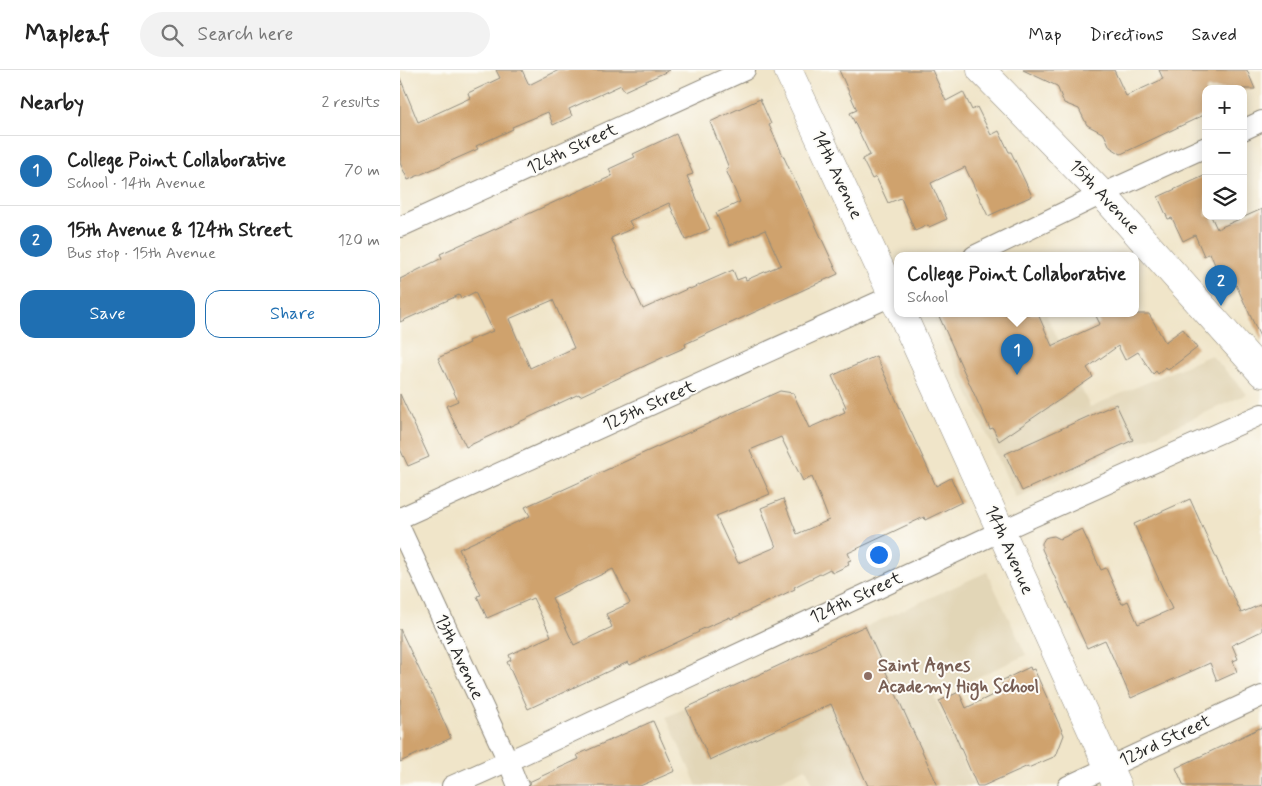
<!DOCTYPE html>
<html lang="en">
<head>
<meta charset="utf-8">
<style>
  body { margin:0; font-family:Mynerve,sans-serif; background:#f2f2f2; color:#222 }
  .controls { position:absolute; right:15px; top:15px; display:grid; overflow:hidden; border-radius:10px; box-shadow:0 2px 12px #0003 }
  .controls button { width:45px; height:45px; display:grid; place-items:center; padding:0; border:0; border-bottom:1px solid #e0e0e0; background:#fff; color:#222; font:25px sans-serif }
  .you { position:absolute; left:478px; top:484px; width:18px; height:18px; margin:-12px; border:4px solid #fff; border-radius:50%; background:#1a73e8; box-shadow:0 0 0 8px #1a73e833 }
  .badge { display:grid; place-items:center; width:32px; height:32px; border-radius:50%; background:#1f6fb2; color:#fff; font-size:16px; font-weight:700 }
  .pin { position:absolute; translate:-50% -41px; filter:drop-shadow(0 1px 2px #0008) }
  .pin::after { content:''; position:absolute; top:26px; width:18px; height:15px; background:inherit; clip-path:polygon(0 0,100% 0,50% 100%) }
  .popup { position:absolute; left:494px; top:182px; width:245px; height:65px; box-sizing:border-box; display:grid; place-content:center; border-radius:10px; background:#fff; filter:drop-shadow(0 1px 4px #0005); font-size:16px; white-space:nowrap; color:#767676 }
  .popup b { font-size:19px; color:#222 }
  .popup::after { content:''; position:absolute; left:50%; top:100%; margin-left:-10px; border:10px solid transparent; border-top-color:#fff }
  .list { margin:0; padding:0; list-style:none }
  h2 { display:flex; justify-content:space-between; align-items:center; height:65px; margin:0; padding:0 20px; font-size:21px }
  h2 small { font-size:16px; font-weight:400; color:#767676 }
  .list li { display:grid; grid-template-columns:32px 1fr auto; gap:15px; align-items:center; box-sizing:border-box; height:70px; padding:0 20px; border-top:1px solid #e0e0e0 }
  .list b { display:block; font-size:19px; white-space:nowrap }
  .list p { margin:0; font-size:16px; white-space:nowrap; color:#767676 }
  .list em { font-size:16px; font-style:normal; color:#767676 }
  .actions { display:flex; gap:10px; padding:15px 20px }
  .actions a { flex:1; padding:11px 0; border:1px solid #1f6fb2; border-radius:15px; text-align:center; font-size:18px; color:#1f6fb2 }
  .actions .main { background:#1f6fb2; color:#fff }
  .icon { flex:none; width:28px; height:28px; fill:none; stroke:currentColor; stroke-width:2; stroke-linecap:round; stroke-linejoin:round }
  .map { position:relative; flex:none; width:862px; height:716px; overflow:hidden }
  header { display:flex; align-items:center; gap:30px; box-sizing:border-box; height:70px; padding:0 25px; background:#fff; border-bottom:1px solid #e0e0e0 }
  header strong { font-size:24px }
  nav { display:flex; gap:28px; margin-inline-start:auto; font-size:18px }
  .search { width:350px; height:45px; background:#f2f2f2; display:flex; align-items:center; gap:12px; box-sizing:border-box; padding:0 18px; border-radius:28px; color:#767676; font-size:19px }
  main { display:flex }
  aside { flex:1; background:#fff }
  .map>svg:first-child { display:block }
  .built { fill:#e2d6b7 }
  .building { fill:#cfa26d; fill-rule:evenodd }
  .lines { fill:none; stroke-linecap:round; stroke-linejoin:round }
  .street-casing { stroke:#8e887a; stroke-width:22 }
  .secondary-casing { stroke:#8e887a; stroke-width:29 }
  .street { stroke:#fff; stroke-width:20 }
  .secondary { stroke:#fff; stroke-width:28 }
  .education-dot { fill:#8d6e63; stroke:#fdfcf7; stroke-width:2 }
  .labels { text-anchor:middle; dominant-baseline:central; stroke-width:4; stroke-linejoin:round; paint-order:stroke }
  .street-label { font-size:18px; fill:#2b2b2b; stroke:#fdfcf7 }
  .education-label { font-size:18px; font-weight:bold; fill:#785e54; stroke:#fdfcf7; text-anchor:start }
</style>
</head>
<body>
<header>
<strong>Mapleaf</strong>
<div class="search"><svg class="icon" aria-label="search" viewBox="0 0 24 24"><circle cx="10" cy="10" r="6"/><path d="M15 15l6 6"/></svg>Search here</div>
<nav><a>Map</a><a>Directions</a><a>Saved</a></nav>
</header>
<main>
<aside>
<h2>Nearby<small>2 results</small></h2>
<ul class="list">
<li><span class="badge">1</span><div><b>College Point Collaborative</b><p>School · 14th Avenue</p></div><em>70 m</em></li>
<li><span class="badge">2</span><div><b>15th Avenue &amp; 124th Street</b><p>Bus stop · 15th Avenue</p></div><em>120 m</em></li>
</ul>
<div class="actions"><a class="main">Save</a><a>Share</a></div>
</aside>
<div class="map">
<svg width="862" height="716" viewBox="0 0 862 716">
  <rect width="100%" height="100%" fill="#fdfcf7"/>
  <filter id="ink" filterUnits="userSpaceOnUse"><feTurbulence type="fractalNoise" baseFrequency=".02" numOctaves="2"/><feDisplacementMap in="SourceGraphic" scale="10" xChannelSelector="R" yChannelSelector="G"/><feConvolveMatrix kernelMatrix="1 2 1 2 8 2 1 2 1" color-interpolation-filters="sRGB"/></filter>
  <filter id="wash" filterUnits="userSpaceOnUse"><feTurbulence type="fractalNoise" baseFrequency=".0096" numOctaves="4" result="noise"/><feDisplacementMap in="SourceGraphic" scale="20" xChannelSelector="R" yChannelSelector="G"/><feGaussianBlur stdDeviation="1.12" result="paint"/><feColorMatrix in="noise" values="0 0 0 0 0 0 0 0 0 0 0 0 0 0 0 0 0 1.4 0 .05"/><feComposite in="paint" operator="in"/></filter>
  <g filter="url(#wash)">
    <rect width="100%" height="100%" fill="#f0e5c9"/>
    <g class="built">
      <polygon points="532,244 646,244 690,337 811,285 847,324 616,428"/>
      <polygon points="587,502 626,585 534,627 574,716 414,716 406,698 367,716 297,716 266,647"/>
    </g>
    <g id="blocks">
      <g class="building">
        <polygon points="96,0 122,0 129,15 159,0 270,0 224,21 221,15 169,39 172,46 153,55 148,42 112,57 113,59 76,76 78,79 8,110 0,93 0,8 18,52 70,28 68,23 100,8"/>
        <polygon points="439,0 532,0 546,31 563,22 572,40 577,37 591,65 599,61 609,82 611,82 632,126 588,146 565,97 531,113 547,149 529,157 528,155 515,161 501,128 488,133 476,107 472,109 462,89 470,85 450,43 457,40"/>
        <polygon points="623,0 714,0 726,26 763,9 759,0 847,0 855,19 806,19 806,44 721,84 710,77 704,64 687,55 679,39 664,33 657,16"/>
        <path d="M360,29L371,54L369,55L438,204L285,274L286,277L268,285L180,326L179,324L66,377L46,336L58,331L38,288L69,273L68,271L93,261L75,222L61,229L59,225L0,252V209L42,188L40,184L212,106L209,99L235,87L233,84L276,64L293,104L287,106L310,159L286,170L269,133L229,151L233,158L211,168L243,239L289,218L290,219L333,200L337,210L345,207L346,210L381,195L365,160L330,175L316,143L340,132L326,100L329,98L310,52ZM153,230L174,278L130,298L109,249Z"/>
        <polygon points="806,105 806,146 811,146 817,159 862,139 862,271 832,206 822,211 810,183 804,186 795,165 783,171 772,148 768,149 758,127"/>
        <polygon points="538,244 638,244 652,276 700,254 695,244 749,244 765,272 783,259 797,278 768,300 766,297 758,304 756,301 753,304 738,282 725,290 718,276 687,298 693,307 599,371 593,358 590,359"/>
        <path d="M476,286L536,416L551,408L562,432L525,450L524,447L448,483L451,490L448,491L449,495L432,503L430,499L394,517L395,519L331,549L330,547L298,561L299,562L244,588L230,595L228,592L128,639L107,592L111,590L109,585L151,566L133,528L87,548L77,526L81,525L59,479L130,446L125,437L380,321L393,323L409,358L445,342L443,338L446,337L432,306ZM381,367L403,411L412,407L429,450L397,464L383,429L361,438L376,477L338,493L316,446L370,424L350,380ZM213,499L230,533L206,544L212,557L174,575L152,528Z"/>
        <polygon points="0,324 29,387 8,396 0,379"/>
        <polygon points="716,334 733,370 622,421 605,384"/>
        <polygon points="790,429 841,543 862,534 862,561 832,575 838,589 833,591 837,602 817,611 810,593 731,628 705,570 687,578 642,479 642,473 645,468 648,467 654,466 660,469 682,459 701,500 706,498 722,534 728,531 738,554 772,539 734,454"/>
        <polygon points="465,556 538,716 468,716 431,634 310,690 286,638"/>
        <polygon points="0,559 29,620 30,620 51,668 0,692"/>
        <polygon points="630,597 631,600 634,599 664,665 656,686 628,698 628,696 583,716 577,716 552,658 539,631 559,622 566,638 605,619 601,611"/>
        <polygon points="253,651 275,701 240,716 130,716 129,712 179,689 177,685"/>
        <polygon points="862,657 862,716 784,716 776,698"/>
      </g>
    </g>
  </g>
  <g filter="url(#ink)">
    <use href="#blocks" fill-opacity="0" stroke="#8e887a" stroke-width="1"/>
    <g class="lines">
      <g class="street-casing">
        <g id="street">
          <polyline points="843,60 862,51"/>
          <polyline points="0,157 345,0"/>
          <polyline points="574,186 702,124 806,77"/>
          <polyline points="0,448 498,223"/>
          <polyline points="0,458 108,691 118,716"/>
          <polyline points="52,716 126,683 601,461 862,344"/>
          <polyline points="668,716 862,626"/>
        </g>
      </g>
      <g class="secondary-casing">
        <g id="secondary">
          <polyline points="388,0 498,237"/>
          <polyline points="581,0 702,124 862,303"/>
          <polyline points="502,244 717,716"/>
        </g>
      </g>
      <use href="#street" class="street"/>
      <use href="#secondary" class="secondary"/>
    </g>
  </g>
  <circle class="education-dot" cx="468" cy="606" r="5"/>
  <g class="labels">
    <g class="street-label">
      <text transform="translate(172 79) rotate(-25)">126th Street</text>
      <text transform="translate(437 105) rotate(65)">14th Avenue</text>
      <text transform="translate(704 127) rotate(47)">15th Avenue</text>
      <text transform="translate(249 336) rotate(-24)">125th Street</text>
      <text transform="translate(609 480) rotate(66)">14th Avenue</text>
      <text transform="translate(456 528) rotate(-25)">124th Street</text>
      <text transform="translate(59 587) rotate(65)">13th Avenue</text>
      <text transform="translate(765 671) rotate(-25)">123rd Street</text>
    </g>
    <g class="education-label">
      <text x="478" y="596">Saint Agnes<tspan x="478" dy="21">Academy High School</tspan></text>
    </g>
  </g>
</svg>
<div class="controls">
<button>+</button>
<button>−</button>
<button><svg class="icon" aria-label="layers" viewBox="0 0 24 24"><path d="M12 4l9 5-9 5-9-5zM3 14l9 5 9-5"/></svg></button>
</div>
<div class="you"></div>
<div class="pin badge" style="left:617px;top:305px">1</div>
<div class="popup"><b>College Point Collaborative</b>School</div>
<div class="pin badge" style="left:821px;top:236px">2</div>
</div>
</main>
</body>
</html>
